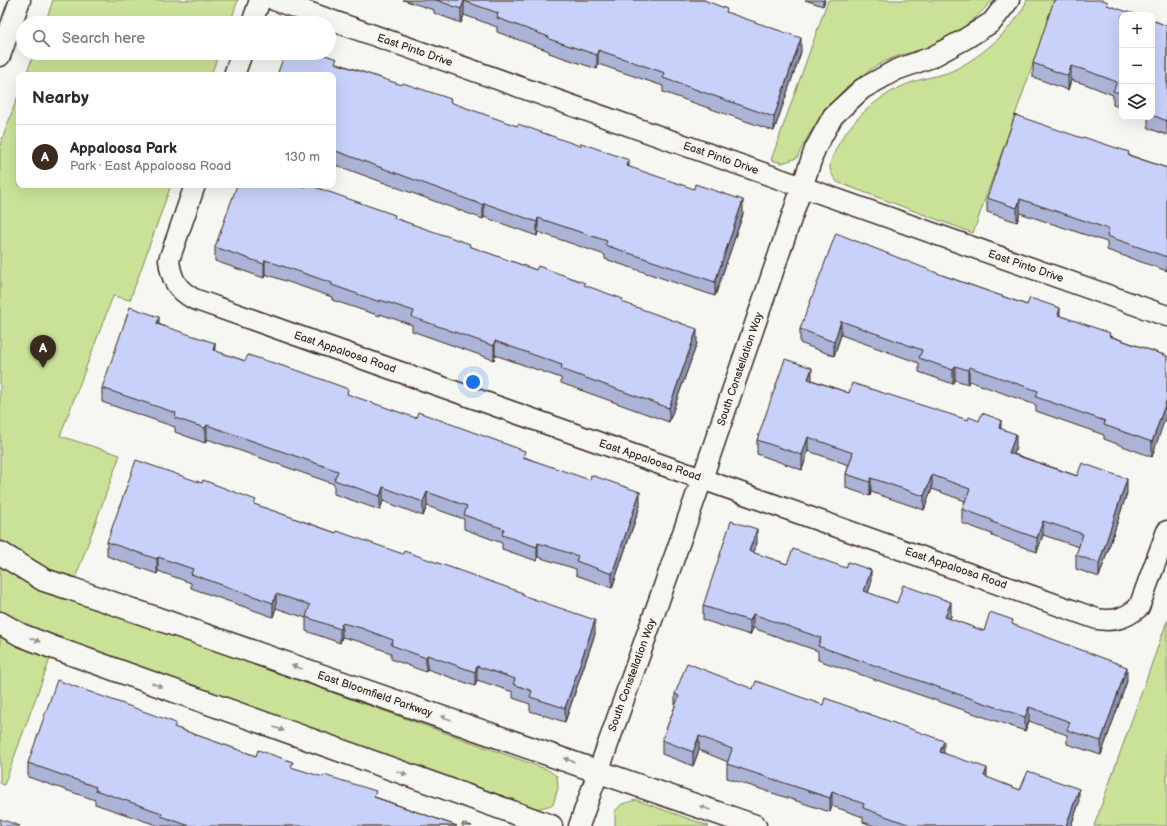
<!DOCTYPE html>
<html lang="en">
<head>
<meta charset="utf-8">
<style>
  body { margin:0; font-family:"Balsamiq Sans",sans-serif; background:#f7f7f7; color:#2b2b33 }
  .controls { position:absolute; right:12px; top:12px; display:grid; overflow:hidden; border-radius:8px; box-shadow:0 4px 16px #0002 }
  .controls button { width:36px; height:36px; display:grid; place-items:center; padding:0; border:0; border-bottom:1px solid #e1e1e2; background:#fff; color:#2b2b33; font:20px sans-serif }
  .you { position:absolute; left:473px; top:382px; width:14px; height:14px; margin:-10px; border:3px solid #fff; border-radius:50%; background:#1a73e8; box-shadow:0 0 0 6px #1a73e833 }
  .badge { display:grid; place-items:center; width:26px; height:26px; border-radius:50%; background:#3b2a1e; color:#fff; font-size:13px; font-weight:700 }
  .pin { position:absolute; translate:-50% -33px; filter:drop-shadow(0 1px 2px #0008) }
  .pin::after { content:''; position:absolute; top:21px; width:14px; height:12px; background:inherit; clip-path:polygon(0 0,100% 0,50% 100%) }
  .list { margin:0; padding:0; list-style:none }
  h2 { display:flex; justify-content:space-between; align-items:center; height:52px; margin:0; padding:0 16px; font-size:17px }
  h2 small { font-size:13px; font-weight:400; color:#7c7c81 }
  .list li { display:grid; grid-template-columns:26px 1fr auto; gap:12px; align-items:center; box-sizing:border-box; height:64px; padding:0 16px; border-top:1px solid #e1e1e2 }
  .list b { display:block; font-size:15px; white-space:nowrap }
  .list p { margin:0; font-size:13px; white-space:nowrap; color:#7c7c81 }
  .list em { font-size:13px; font-style:normal; color:#7c7c81 }
  .icon { flex:none; width:22px; height:22px; fill:none; stroke:currentColor; stroke-width:2; stroke-linecap:round; stroke-linejoin:round }
  .map { position:relative; flex:none; width:1167px; height:826px; overflow:hidden }
  .search { position:absolute; background:#fff; box-shadow:0 4px 16px #0002; left:16px; top:16px; width:320px; height:44px; display:flex; align-items:center; gap:10px; box-sizing:border-box; padding:0 14px; border-radius:22px; color:#7c7c81; font-size:15px }
  .panel { position:absolute; background:#fff; box-shadow:0 4px 16px #0002; left:16px; top:72px; width:320px; height:116px; border-radius:8px }
  .map>svg:first-child { display:block }
  .green { fill:#cae298; stroke:#82865b }
  .lines { fill:none; stroke-linecap:round; stroke-linejoin:round }
  .minor-casing { stroke:#3b2a1e; stroke-width:23 }
  .tertiary-casing { stroke:#3b2a1e; stroke-width:25 }
  .minor { stroke:#f6f6f2; stroke-width:20 }
  .tertiary { stroke:#f6f6f2; stroke-width:22 }
  .wall { fill:#abb4d6; stroke:#3b2a1e }
  .shaded-wall { fill:#8b92ae; stroke:#3b2a1e }
  .building { fill:#c7d1f9; stroke:#3b2a1e }
  .oneway { fill:#989088 }
  .labels { text-anchor:middle; dominant-baseline:central; stroke-width:4; stroke-linejoin:round; paint-order:stroke }
  .street-label { font-size:11px; fill:#3b2a1e; stroke:#f6f6f2 }
</style>
</head>
<body>
<div class="map">
<svg width="1167" height="826" viewBox="0 0 1167 826">
  <rect width="100%" height="100%" fill="#f6f6f2"/>
  <filter id="ink" filterUnits="userSpaceOnUse"><feTurbulence type="fractalNoise" baseFrequency=".025" numOctaves="2"/><feDisplacementMap in="SourceGraphic" scale="8" xChannelSelector="R" yChannelSelector="G"/><feConvolveMatrix kernelMatrix="1 2 1 2 8 2 1 2 1" color-interpolation-filters="sRGB"/></filter>
  <g filter="url(#ink)">
    <g class="green">
      <polygon points="53,0 238,0 230,23 45,23"/>
      <path d="M828,0H992C975,22 946,42 920,50C910,53 898,55 888,60C845,80 816,116 797,158L782,163L771,160Z"/>
      <path d="M1027,0H1056L973,233L837,182C835,179 832,175 831,172C828,164 833,156 836,149C851,119 881,93 913,82C927,77 943,76 956,69C982,56 1016,27 1027,0Z"/>
      <polygon points="34,53 219,53 211,75 26,75"/>
      <polygon points="19,93 19,185 171,185 130,300 113,296 60,436 120,455 75,579 37,564 0,542 0,145"/>
      <polygon points="0,563 50,591 546,769 557,776 558,788 553,805 535,809 23,625 0,611"/>
      <polygon points="1167,621 1167,826 1094,826"/>
      <polygon points="0,634 50,659 4,785 0,783"/>
      <polygon points="636,800 709,826 615,826 615,811 622,804"/>
    </g>
    <g class="lines">
      <g class="minor-casing">
        <g id="minor">
          <polyline points="274,0 1167,316"/>
          <polyline points="252,23 260,0"/>
          <polyline points="0,56 20,0"/>
          <polyline points="234,75 242,53"/>
          <path d="M195,185L169,260C171,279 177,290 194,299L1097,619C1114,622 1126,618 1139,607L1167,531"/>
          <polyline points="579,826 702,479 815,149 833,116 862,89 896,70 932,57 965,39 992,22 1009,0"/>
        </g>
      </g>
      <g class="tertiary-casing">
        <g id="tertiary">
          <polyline points="0,553 44,580 72,589 755,826"/>
          <polyline points="0,623 21,635 52,647 551,826"/>
        </g>
      </g>
      <use href="#minor" class="minor"/>
      <use href="#tertiary" class="tertiary"/>
    </g>
    <g class="wall">
      <polygon points="403,0 704,0 801,52 774,131 663,92 663,86 598,64 597,69 549,53 549,51 497,32 497,27 464,15 461,23 434,13 434,10"/>
      <polygon points="805,0 825,0 823,6"/>
      <polygon points="1108,5 1122,15 1122,108 1113,105 1113,95 1085,84 1071,80 1068,90 1033,77 1033,63"/>
      <polygon points="1152,20 1167,26 1167,135 1148,128 1148,117 1152,117"/>
      <polygon points="337,63 451,103 629,167 743,214 715,296 605,259 605,255 538,232 537,236 484,217 483,219 333,164 333,75"/>
      <polygon points="1129,155 1167,168 1167,271 1107,250 1107,242 1020,213 1017,222 987,212 987,198"/>
      <polygon points="305,187 395,218 470,247 536,270 585,286 623,303 697,343 669,422 561,383 561,378 495,355 494,360 412,331 412,325 380,314 380,316 332,300 332,297 265,274 264,278 215,261 215,247"/>
      <polygon points="942,275 1027,305 1060,316 1110,336 1167,356 1152,457 1104,439 1104,435 1036,411 1036,405 969,381 968,384 955,380 953,384 919,372 919,363 841,335 834,356 800,343 800,329"/>
      <polygon points="159,324 215,351 348,395 525,457 640,506 612,588 576,575 576,569 538,557 537,561 502,549 502,543 464,529 464,519 427,506 423,516 383,501 380,510 334,494 334,484 207,439 205,443 175,432 175,427 102,402 102,388"/>
      <polygon points="812,380 849,393 968,420 1001,429 1016,448 1014,454 1127,493 1099,577 1076,569 1076,555 1079,547 1043,535 1037,552 992,536 992,534 962,523 962,509 965,501 932,489 924,510 871,492 870,496 846,488 846,474 849,465 808,451 802,470 757,454 757,440"/>
      <polygon points="256,505 336,533 523,596 595,634 565,722 530,711 530,704 513,698 513,692 477,680 475,686 427,669 426,672 391,659 391,653 361,642 342,637 340,643 306,631 306,618 276,608 273,617 191,588 191,583 158,571 157,574 107,556 107,542"/>
      <polygon points="757,543 753,553 787,564 871,584 868,593 897,603 951,616 950,619 984,631 1013,625 1127,681 1101,755 1067,744 1067,735 1029,721 1025,731 818,660 818,651 753,628 750,635 703,620 703,606"/>
      <polygon points="753,689 944,753 987,778 1020,790 1079,803 1071,826 874,826 863,822 863,817 832,806 830,812 727,778 727,764 728,762 699,750 693,766 662,754 662,740 675,706 675,694"/>
      <polygon points="176,728 256,756 293,768 457,826 159,826 95,804 95,800 28,777 28,763"/>
    </g>
    <g class="shaded-wall">
      <polygon points="823,0 825,0 823,6"/>
      <polygon points="464,1 464,15 461,23 461,9"/>
      <polygon points="801,38 801,52 774,131 774,117"/>
      <polygon points="598,50 598,64 597,69 597,55"/>
      <polygon points="1071,66 1071,80 1068,90 1068,76"/>
      <polygon points="629,160 629,174 627,166"/>
      <polygon points="1020,199 1020,213 1017,222 1017,208"/>
      <polygon points="743,200 743,214 715,296 715,282"/>
      <polygon points="484,203 484,217 483,219 483,205"/>
      <polygon points="538,218 538,232 537,236 537,222"/>
      <polygon points="265,260 265,274 264,278 264,264"/>
      <polygon points="1060,308 1060,322 1058,315"/>
      <polygon points="159,317 159,331 157,324"/>
      <polygon points="841,321 841,335 834,356 834,342"/>
      <polygon points="697,329 697,343 669,422 669,408"/>
      <polygon points="495,341 495,355 494,360 494,346"/>
      <polygon points="215,343 215,357 213,350"/>
      <polygon points="955,366 955,380 953,384 953,370"/>
      <polygon points="969,367 969,381 968,384 968,370"/>
      <polygon points="812,368 812,382 808,379"/>
      <polygon points="1167,399 1167,413 1152,457 1152,442"/>
      <polygon points="1001,420 1001,434 999,428"/>
      <polygon points="207,425 207,439 205,443 205,428"/>
      <polygon points="1016,434 1016,448 1009,467 1009,453"/>
      <polygon points="808,437 808,451 802,470 802,455"/>
      <polygon points="932,475 932,489 924,510 924,496"/>
      <polygon points="871,478 871,492 870,496 870,482"/>
      <polygon points="1127,479 1127,493 1099,577 1099,563"/>
      <polygon points="383,487 383,501 380,510 380,496"/>
      <polygon points="427,492 427,506 423,516 423,502"/>
      <polygon points="640,492 640,506 612,588 612,574"/>
      <polygon points="1043,521 1043,535 1037,552 1037,538"/>
      <polygon points="757,529 757,543 749,565 749,551"/>
      <polygon points="538,543 538,557 537,561 537,547"/>
      <polygon points="158,557 158,571 157,574 157,559"/>
      <polygon points="871,570 871,584 864,605 864,591"/>
      <polygon points="276,594 276,608 273,617 273,603"/>
      <polygon points="951,602 951,616 945,631 945,617"/>
      <polygon points="753,614 753,628 750,635 750,621"/>
      <polygon points="595,620 595,634 565,722 565,708"/>
      <polygon points="342,623 342,637 340,643 340,629"/>
      <polygon points="427,655 427,669 426,672 426,658"/>
      <polygon points="477,666 477,680 475,686 475,672"/>
      <polygon points="1127,667 1127,681 1101,755 1101,741"/>
      <polygon points="1029,707 1029,721 1025,731 1025,717"/>
      <polygon points="699,736 699,750 693,766 693,752"/>
      <polygon points="944,741 944,755 940,752"/>
      <polygon points="987,768 987,782 984,776"/>
      <polygon points="1079,789 1079,803 1071,826 1066,826"/>
      <polygon points="832,792 832,806 830,812 830,798"/>
    </g>
    <g class="building">
      <polygon points="436,0 704,0 727,9 726,12 801,38 774,117 663,78 665,73 598,50 597,55 549,39 549,37 497,18 498,13 464,1 461,9"/>
      <polygon points="1054,0 1103,0 1108,2 1107,5 1137,15 1122,15 1122,94 1113,91 1117,82 1085,70 1071,66 1068,76 1033,63"/>
      <polygon points="1152,20 1167,26 1167,121 1152,115"/>
      <polygon points="285,53 319,53 337,59 335,63 402,85 403,83 451,99 450,102 517,126 518,124 580,146 581,143 629,160 627,166 694,189 695,184 743,200 715,282 605,245 607,241 538,218 537,222 484,203 483,205 333,150 333,75 277,75"/>
      <polygon points="1015,115 1082,138 1083,137 1129,152 1128,155 1167,168 1167,257 1107,236 1109,229 1020,199 1017,208 987,198"/>
      <polygon points="237,185 299,185 305,187 306,185 309,185 395,215 394,218 470,244 469,246 536,270 538,266 585,283 584,285 623,299 622,302 697,329 669,408 561,369 562,365 495,341 494,346 412,317 414,311 380,300 380,302 332,285 332,283 265,260 264,264 215,247"/>
      <polygon points="836,233 942,275 1027,305 1030,298 1060,308 1058,315 1110,333 1109,336 1167,356 1167,399 1152,442 1104,425 1105,421 1036,397 1038,391 969,367 968,370 955,366 953,370 919,358 922,350 841,321 834,342 800,329"/>
      <polygon points="130,307 159,317 157,324 215,343 213,350 245,361 248,355 302,372 348,389 347,394 416,418 418,412 525,451 523,457 590,480 591,475 640,492 612,574 576,561 578,556 538,543 537,547 502,535 504,529 464,515 467,506 427,492 423,502 383,487 380,496 334,480 338,471 207,425 205,428 175,418 176,413 102,388"/>
      <polygon points="785,359 812,368 808,379 849,393 852,383 968,420 969,417 979,421 982,413 1001,420 999,428 1016,434 1009,453 1077,476 1082,463 1127,479 1099,563 1076,555 1083,534 1043,521 1037,538 992,522 992,520 962,509 970,489 932,475 924,496 871,478 870,482 846,474 853,453 808,437 802,455 757,440"/>
      <polygon points="136,460 202,483 203,480 256,500 254,504 336,533 337,531 403,554 404,551 523,593 522,595 595,620 565,708 530,697 532,691 513,684 515,679 477,666 475,672 427,655 426,658 391,645 393,640 361,628 342,623 340,629 306,617 310,605 276,594 273,603 191,574 193,569 158,557 157,559 107,542"/>
      <polygon points="731,521 757,529 749,551 787,564 793,549 846,568 848,562 871,570 864,591 897,603 903,585 951,602 945,617 984,631 990,612 1013,620 1012,624 1127,667 1101,741 1067,730 1070,722 1029,707 1025,717 818,646 821,638 753,614 750,621 703,606"/>
      <polygon points="687,663 753,689 756,681 823,705 825,698 944,741 940,752 987,768 984,776 1020,790 1028,771 1079,789 1066,826 913,826 863,808 864,804 832,792 830,798 727,764 732,749 699,736 693,752 662,740 679,696 675,694"/>
      <polygon points="57,680 176,723 174,727 256,756 258,750 293,762 291,767 323,777 324,775 376,791 374,797 457,826 190,826 161,816 162,813 95,790 96,787 28,763"/>
      <polygon points="0,819 20,826 0,826"/>
      <polygon points="463,823 472,826 462,826"/>
    </g>
    <defs><path id="oneway-solid" d="M-6-.8H1V-3.2L6.5 0L1 3.2V.8H-6Z"/></defs>
    <g class="oneway">
      <use href="#oneway-solid" transform="translate(35 640) rotate(21)"/>
      <use href="#oneway-solid" transform="translate(297 667) rotate(-161)"/>
      <use href="#oneway-solid" transform="translate(157 685) rotate(20)"/>
      <use href="#oneway-solid" transform="translate(446 718) rotate(-161)"/>
      <use href="#oneway-solid" transform="translate(279 729) rotate(20)"/>
      <use href="#oneway-solid" transform="translate(569 760) rotate(-161)"/>
      <use href="#oneway-solid" transform="translate(402 773) rotate(20)"/>
      <use href="#oneway-solid" transform="translate(705 808) rotate(-160)"/>
    </g>
  </g>
  <g class="labels">
    <g class="street-label">
      <text transform="translate(415 50) rotate(19)">East Pinto Drive</text>
      <text transform="translate(721 158) rotate(19)">East Pinto Drive</text>
      <text transform="translate(1026 266) rotate(19)">East Pinto Drive</text>
      <text transform="translate(345 352) rotate(19)">East Appaloosa Road</text>
      <text transform="translate(740 369) rotate(-71)">South Constellation Way</text>
      <text transform="translate(650 460) rotate(19)">East Appaloosa Road</text>
      <text transform="translate(956 568) rotate(19)">East Appaloosa Road</text>
      <text transform="translate(632 675) rotate(-70)">South Constellation Way</text>
      <text transform="translate(375 694) rotate(19)">East Bloomfield Parkway</text>
    </g>
  </g>
</svg>
<div class="controls">
<button>+</button>
<button>−</button>
<button><svg class="icon" aria-label="layers" viewBox="0 0 24 24"><path d="M12 4l9 5-9 5-9-5zM3 14l9 5 9-5"/></svg></button>
</div>
<div class="you"></div>
<div class="pin badge" style="left:43px;top:368px">A</div>
<div class="search"><svg class="icon" aria-label="search" viewBox="0 0 24 24"><circle cx="10" cy="10" r="6"/><path d="M15 15l6 6"/></svg>Search here</div>
<section class="panel">
<h2>Nearby<small></small></h2>
<ul class="list">
<li><span class="badge">A</span><div><b>Appaloosa Park</b><p>Park · East Appaloosa Road</p></div><em>130 m</em></li>
</ul>
</section>
</div>
</body>
</html>
